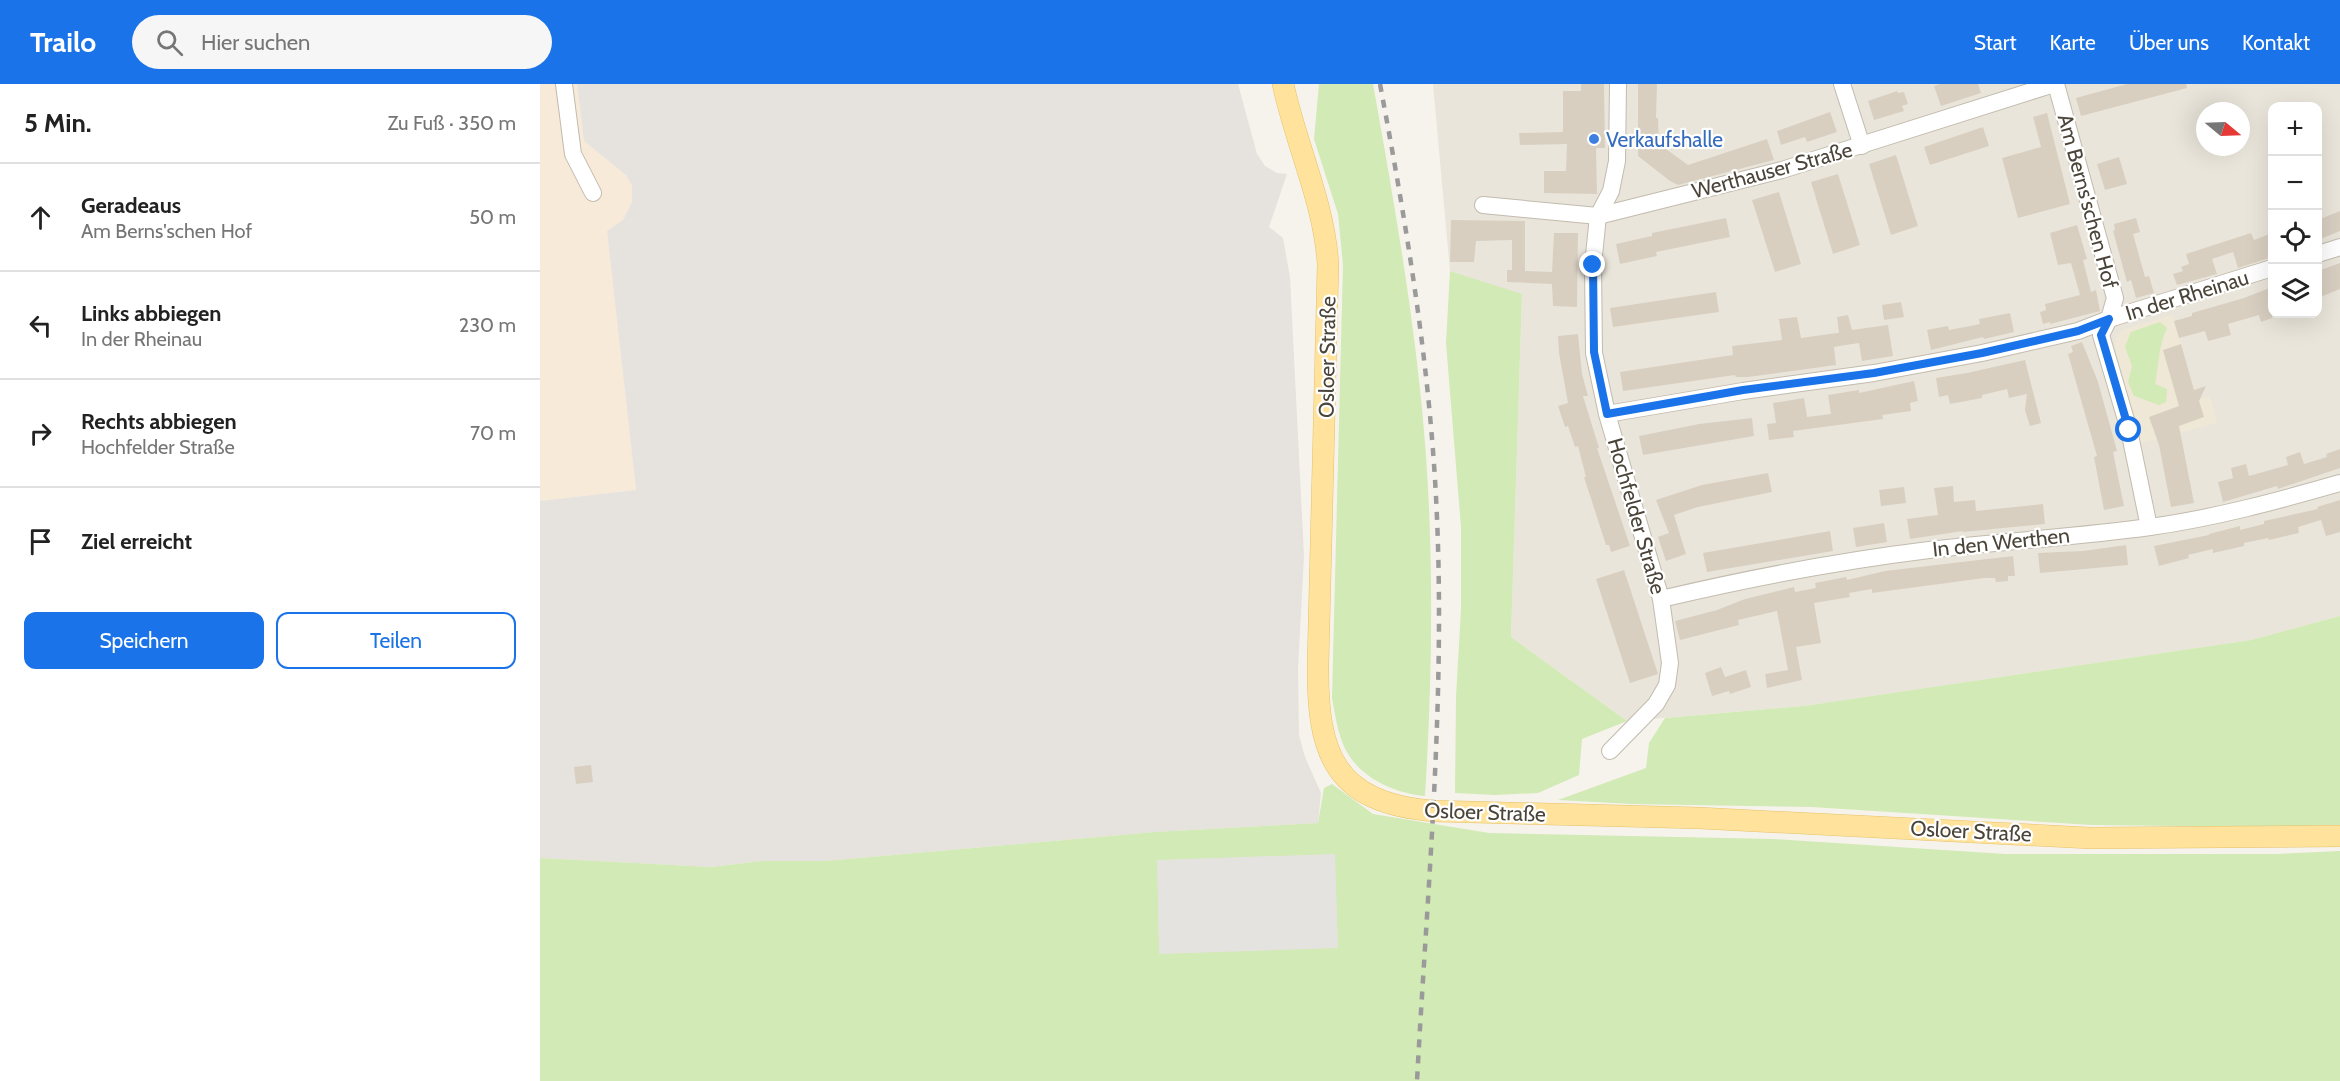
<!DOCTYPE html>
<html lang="de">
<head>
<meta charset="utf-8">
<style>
  body { margin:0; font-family:Cabin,sans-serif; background:#f6f6f6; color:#222 }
  .controls { position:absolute; right:18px; top:18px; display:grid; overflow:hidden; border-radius:12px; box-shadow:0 6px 24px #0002 }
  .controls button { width:54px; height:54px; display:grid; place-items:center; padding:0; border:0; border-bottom:2px solid #e0e0e0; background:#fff; color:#222; font:30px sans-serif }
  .compass { position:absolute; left:1656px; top:18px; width:54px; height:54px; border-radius:50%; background:#fff; box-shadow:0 6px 24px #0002; rotate:109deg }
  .stop { position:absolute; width:18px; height:18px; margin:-14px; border:4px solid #1a73e8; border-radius:50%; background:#fff }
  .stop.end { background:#1a73e8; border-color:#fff; box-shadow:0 2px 6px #0008 }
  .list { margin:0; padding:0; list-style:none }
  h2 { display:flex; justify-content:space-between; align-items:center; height:78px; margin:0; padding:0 24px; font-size:26px }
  h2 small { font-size:20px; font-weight:400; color:#767676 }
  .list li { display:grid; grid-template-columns:39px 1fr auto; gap:18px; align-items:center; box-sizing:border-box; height:108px; padding:0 24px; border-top:2px solid #e0e0e0 }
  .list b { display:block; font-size:22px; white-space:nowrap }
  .list p { margin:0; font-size:20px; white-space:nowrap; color:#767676 }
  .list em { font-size:20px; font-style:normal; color:#767676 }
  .actions { display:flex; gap:12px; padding:18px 24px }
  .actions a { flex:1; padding:14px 0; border:2px solid #1a73e8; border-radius:12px; text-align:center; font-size:21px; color:#1a73e8 }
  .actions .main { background:#1a73e8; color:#fff }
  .icon { flex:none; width:33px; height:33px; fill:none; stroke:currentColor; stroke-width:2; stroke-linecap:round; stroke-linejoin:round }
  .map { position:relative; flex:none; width:1800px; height:997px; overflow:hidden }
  header { display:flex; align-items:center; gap:36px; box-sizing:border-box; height:84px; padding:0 30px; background:#1a73e8; color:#fff }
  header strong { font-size:28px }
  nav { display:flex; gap:33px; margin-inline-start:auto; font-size:21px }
  .search { width:420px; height:54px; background:#f6f6f6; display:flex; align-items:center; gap:15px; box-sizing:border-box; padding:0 21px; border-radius:33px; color:#767676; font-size:22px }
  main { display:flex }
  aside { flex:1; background:#fff }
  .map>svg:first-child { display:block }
  .residential { fill:#eae5da; fill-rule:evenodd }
  .commercial { fill:#f7ead8 }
  .industrial { fill:#e6e2dd }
  .education { fill:#efe8d6 }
  .green { fill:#d2eab5 }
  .parking { fill:#e5e3e0 }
  .building { fill:#d8cfc1 }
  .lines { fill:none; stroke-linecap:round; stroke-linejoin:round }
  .minor-casing { stroke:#c2bbae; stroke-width:18 }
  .major-casing { stroke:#e6c16a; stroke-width:22 }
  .minor { stroke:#fff; stroke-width:16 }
  .major { stroke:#ffe39c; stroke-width:21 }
  .rail { stroke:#9a9a9a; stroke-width:4.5; stroke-dasharray:8 8; stroke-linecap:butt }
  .route { stroke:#1a73e8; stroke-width:8 }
  .shop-dot { fill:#3f7fe0; stroke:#fff; stroke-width:2 }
  .labels { text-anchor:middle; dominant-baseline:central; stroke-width:4.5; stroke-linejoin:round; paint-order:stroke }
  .shop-label { font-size:21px; fill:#366cbe; stroke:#fff; text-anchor:start }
  .street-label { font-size:21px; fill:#4b4439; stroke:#fff }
</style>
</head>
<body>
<header>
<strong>Trailo</strong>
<div class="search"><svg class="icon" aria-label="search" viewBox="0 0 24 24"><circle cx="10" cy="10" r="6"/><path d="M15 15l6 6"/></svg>Hier suchen</div>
<nav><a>Start</a><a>Karte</a><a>Über uns</a><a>Kontakt</a></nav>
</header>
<main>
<aside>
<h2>5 Min.<small>Zu Fuß · 350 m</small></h2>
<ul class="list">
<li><svg class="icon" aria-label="ahead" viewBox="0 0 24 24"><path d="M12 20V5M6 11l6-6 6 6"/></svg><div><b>Geradeaus</b><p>Am Berns'schen Hof</p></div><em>50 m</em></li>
<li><svg class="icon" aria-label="left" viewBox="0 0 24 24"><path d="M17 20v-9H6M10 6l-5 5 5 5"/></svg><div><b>Links abbiegen</b><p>In der Rheinau</p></div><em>230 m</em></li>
<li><svg class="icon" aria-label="right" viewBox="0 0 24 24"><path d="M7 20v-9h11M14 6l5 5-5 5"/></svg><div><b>Rechts abbiegen</b><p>Hochfelder Straße</p></div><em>70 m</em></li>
<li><svg class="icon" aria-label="arrive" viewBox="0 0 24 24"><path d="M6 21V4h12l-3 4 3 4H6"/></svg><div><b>Ziel erreicht</b></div></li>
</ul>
<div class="actions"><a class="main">Speichern</a><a>Teilen</a></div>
</aside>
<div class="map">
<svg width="1800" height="997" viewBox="0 0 1800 997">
  <rect width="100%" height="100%" fill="#f6f3ec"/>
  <path class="residential" d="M893,0H1800V532L1711,556L1264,622L1087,637L971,553L982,211L910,187ZM1732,22H1778V230H1732ZM1665,27H1701V63H1665Z"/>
  <polygon class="commercial" points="0,0 37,0 44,57 86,91 92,102 92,118 83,136 67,147 96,406 0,417"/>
  <polygon class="industrial" points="37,0 698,0 717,70 725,82 737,89 747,90 729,143 743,154 750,193 764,472 758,585 759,651 765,673 781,709 778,739 615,748 285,777 221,777 171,783 0,774 0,417 96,406 67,147 83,136 92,118 92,102 86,91 44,57"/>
  <polygon class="education" points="1632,231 1654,305 1660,304 1664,307 1662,310 1657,312 1659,315 1670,312 1677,339 1601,359 1575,263 1576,254 1582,246"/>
  <g class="green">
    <path d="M779,0H833C855,123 877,247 886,372C894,485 892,599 885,712C852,709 816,692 803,660C797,645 795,630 792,614L803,181L798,130L774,55Z"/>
    <polygon points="910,187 982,210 971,553 1087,637 1042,655 1039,691 998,709 955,711 915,709 916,613 921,525 921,443 906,259"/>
    <path d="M1620,238L1627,244C1618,263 1619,280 1615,300L1627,305L1626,318L1619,321L1594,312L1588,298L1592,282L1585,263L1591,248Z"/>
    <polygon points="1800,532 1800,741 1716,743 1552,741 1272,723 1092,720 1018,716 1106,684 1109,659 1125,634 1264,622 1711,556"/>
    <polygon points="792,700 833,730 949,749 1233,755 1465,770 1735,770 1800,767 1800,997 0,997 0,774 171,783 221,777 285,777 615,748 778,739 784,704"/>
  </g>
  <polygon class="parking" points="795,770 798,864 619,870 617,776"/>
  <g class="building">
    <polygon points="1041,0 1064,0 1065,64 1056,64 1057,110 1004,109 1004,87 1026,87 1027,60 980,61 979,49 1023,48 1023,7 1041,7"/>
    <polygon points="1098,0 1117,0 1116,34 1118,34 1119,60 1148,81 1227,55 1234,76 1138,101 1130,97 1098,72"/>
    <polygon points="1400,0 1438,0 1441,9 1401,22 1394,2"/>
    <polygon points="1587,0 1646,0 1647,4 1541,32 1536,14"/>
    <polygon points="1357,7 1358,9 1364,8 1368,20 1362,22 1364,27 1334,36 1328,17"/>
    <polygon points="1290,28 1297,48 1267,58 1265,53 1241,61 1237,47"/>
    <polygon points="1507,29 1530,120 1478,134 1462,74 1501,63 1493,33"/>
    <polygon points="1443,43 1449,62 1390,81 1384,63"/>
    <polygon points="1356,71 1378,142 1351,151 1329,80"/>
    <polygon points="1579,73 1587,100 1565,106 1557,80"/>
    <polygon points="1298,90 1320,161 1293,170 1271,98"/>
    <polygon points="1239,108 1261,180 1235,188 1212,116"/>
    <polygon points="1800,127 1800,147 1778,156 1778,136"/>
    <polygon points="1186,134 1190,153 1116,168 1117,172 1080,180 1076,160 1112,152 1112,149"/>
    <polygon points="1596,134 1600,148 1593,150 1605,193 1609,192 1614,209 1596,214 1591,196 1587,198 1573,147 1575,146 1574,140"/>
    <polygon points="911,136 985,137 985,187 1012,188 1014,149 1038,149 1037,223 1013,222 1012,200 967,198 967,186 972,186 972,156 936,157 934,178 910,178"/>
    <polygon points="1537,141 1547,175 1543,176 1551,208 1556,206 1560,227 1510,240 1510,238 1503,240 1500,228 1506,226 1505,220 1540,211 1531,179 1518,181 1510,149"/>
    <polygon points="1711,149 1714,156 1732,149 1732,173 1698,184 1693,168 1672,175 1677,190 1637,201 1633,190 1643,187 1641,183 1649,180 1646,170"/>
    <polygon points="1800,179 1800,205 1778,214 1778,187"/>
    <polygon points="1732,203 1732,234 1721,238 1719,231 1688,240 1691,251 1668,257 1665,247 1639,254 1634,237 1652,232 1652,229 1704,214"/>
    <polygon points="1176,208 1179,228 1073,243 1070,224"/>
    <polygon points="1361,218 1364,233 1344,236 1342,221"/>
    <polygon points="1470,229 1474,248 1444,255 1443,253 1391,266 1387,246 1408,242 1409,246 1425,243 1440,240 1439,235"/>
    <polygon points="1308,231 1312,246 1348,241 1353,272 1322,277 1319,259 1306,261 1294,263 1296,281 1208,293 1196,293 1195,291 1083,307 1080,288 1193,271 1192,262 1242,256 1239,235 1257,233 1261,254 1297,249 1299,249 1297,233"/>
    <polygon points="1038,250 1042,290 1048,312 1043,312 1059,364 1057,364 1090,462 1071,468 1069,461 1066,461 1044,393 1046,393 1038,362 1035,363 1028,342 1025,343 1018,322 1028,319 1019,269 1018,252"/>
    <polygon points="1542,258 1558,298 1577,367 1573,368 1584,422 1564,426 1554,373 1557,372 1528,270 1533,268 1531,262"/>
    <polygon points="1641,260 1654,306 1666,302 1659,317 1664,333 1639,342 1654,419 1631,423 1619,361 1609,333 1639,322 1623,266"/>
    <polygon points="1485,276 1501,339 1490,342 1485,326 1487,310 1469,314 1467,305 1442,311 1442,314 1410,320 1408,311 1399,313 1396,294 1427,289"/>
    <polygon points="1374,297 1378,317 1370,319 1371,327 1342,331 1343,335 1253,347 1254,353 1229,356 1227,340 1236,339 1233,319 1264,314 1267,333 1291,330 1288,311 1319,306 1319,309"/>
    <polygon points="1212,334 1214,352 1103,371 1099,352 1159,340"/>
    <polygon points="1800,365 1800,384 1738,405 1737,402 1683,418 1678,398 1693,394 1691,384 1706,380 1709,392 1748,381 1746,373 1760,368 1764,380 1787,373 1786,370"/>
    <polygon points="1228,389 1232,408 1158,423 1134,431 1146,470 1126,477 1118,453 1129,449 1116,416 1162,401"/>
    <polygon points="1413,402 1414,418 1435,416 1436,427 1503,420 1505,440 1423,448 1423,447 1370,455 1367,435 1398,431 1394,404"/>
    <polygon points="1364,403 1366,419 1341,422 1339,406"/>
    <polygon points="1800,416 1800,448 1786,452 1781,436 1758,443 1759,449 1729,456 1728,454 1704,459 1704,462 1673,469 1673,465 1648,471 1649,474 1619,482 1614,462 1669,451 1669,450 1700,442 1700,446 1724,440 1724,437 1778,425 1777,423"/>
    <polygon points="1344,439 1347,458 1316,463 1313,444"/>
    <polygon points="1290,447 1293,467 1167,488 1163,469"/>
    <polygon points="1586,461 1588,481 1500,489 1498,469 1543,467"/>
    <polygon points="1473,472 1475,492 1468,492 1468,497 1456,498 1455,494 1444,494 1332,509 1332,505 1309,509 1310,513 1274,519 1281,559 1256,563 1262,596 1244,600 1227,604 1225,590 1248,586 1237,527 1198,536 1199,541 1140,556 1135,537 1177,526 1205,515 1254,503 1255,508 1276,504 1275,499 1306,493 1307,496 1345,487"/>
    <polygon points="1084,486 1118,590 1090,599 1056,495"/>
    <polygon points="1181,583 1185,593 1206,586 1211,603 1190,610 1189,607 1172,612 1165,589"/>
    <polygon points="51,681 53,698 36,700 34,683"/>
  </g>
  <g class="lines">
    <g class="minor-casing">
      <g id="minor">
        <polyline points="24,0 33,70 53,109"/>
        <polyline points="1302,0 1322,62"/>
        <polyline points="1516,0 1575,214 1569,235 1561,251 1589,346 1609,443"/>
        <polyline points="943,121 1058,132 1242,86 1514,0"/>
        <polyline points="1778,170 1800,163"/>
        <polyline points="1067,330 1203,307 1334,289 1442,269 1538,247 1569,235 1732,184"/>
        <path d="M1121,515C1210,494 1299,477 1389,466C1463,457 1537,453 1610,443C1675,434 1737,417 1800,399"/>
        <polyline points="1070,667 1116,620 1127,601 1130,579 1121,515 1067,330 1054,269 1053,181 1058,132 1071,107 1077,77 1078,0"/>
      </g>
    </g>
    <g class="major-casing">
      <path id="major" d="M743,0C756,61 784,118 788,180L778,580C777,670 794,719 894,727L1159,734L1550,754L1800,752"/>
    </g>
    <use href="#minor" class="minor"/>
    <use href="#major" class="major"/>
    <path class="rail" d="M840,0C867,144 891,288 897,434C905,621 887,810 877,997"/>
  </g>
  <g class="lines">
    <polyline class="route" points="1053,181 1054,268 1067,330 1203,306 1334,289 1442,269 1538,247 1569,235 1561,251 1589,346"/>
  </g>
  <circle class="shop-dot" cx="1054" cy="55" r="6"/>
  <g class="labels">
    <g class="shop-label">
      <text x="1066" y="55">Verkaufshalle</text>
    </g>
    <g class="street-label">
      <text transform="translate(1232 86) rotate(-15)">Werthauser Straße</text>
      <text transform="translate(1548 117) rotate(75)">Am Berns'schen Hof</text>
      <text transform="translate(1647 211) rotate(-17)">In der Rheinau</text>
      <text transform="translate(787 273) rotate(-89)">Osloer Straße</text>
      <text transform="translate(1097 432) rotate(74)">Hochfelder Straße</text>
      <text transform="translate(1461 458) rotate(-6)">In den Werthen</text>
      <text transform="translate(945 728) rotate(2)">Osloer Straße</text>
      <text transform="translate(1431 747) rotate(3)">Osloer Straße</text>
    </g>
  </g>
</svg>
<div class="controls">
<button>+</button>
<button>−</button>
<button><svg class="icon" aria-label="locate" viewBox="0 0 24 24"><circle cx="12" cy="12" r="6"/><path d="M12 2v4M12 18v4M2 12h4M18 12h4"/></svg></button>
<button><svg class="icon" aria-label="layers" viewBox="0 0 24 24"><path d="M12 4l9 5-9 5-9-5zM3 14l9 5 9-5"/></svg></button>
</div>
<svg class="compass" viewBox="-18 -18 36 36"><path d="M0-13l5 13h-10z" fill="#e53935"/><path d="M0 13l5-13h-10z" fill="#767676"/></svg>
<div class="stop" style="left:1589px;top:346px"></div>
<div class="stop end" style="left:1053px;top:181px"></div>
</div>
</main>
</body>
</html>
